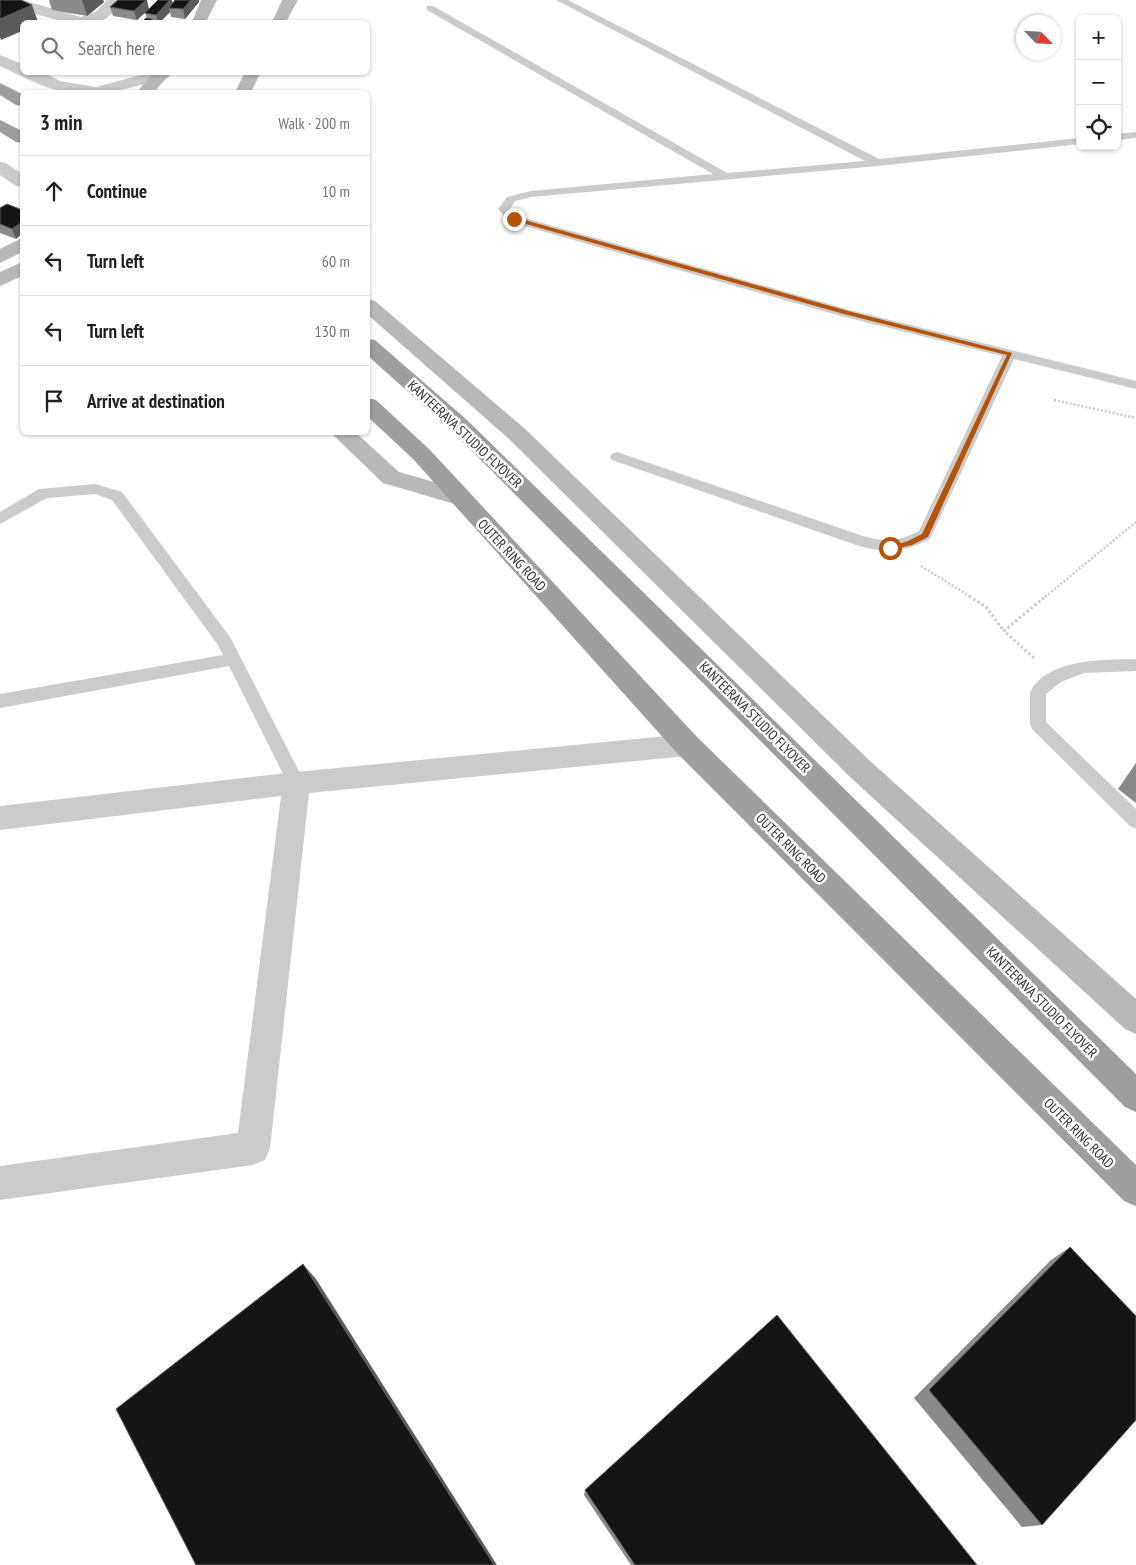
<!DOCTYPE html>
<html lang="en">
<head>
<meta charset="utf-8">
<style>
  body { margin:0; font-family:"PT Sans Narrow",sans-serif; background:#f6f6f6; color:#202124 }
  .controls { position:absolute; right:15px; top:15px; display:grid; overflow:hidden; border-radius:8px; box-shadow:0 1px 4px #0004 }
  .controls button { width:45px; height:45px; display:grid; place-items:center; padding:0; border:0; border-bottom:1px solid #e0e0e0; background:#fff; color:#202124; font:25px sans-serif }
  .compass { position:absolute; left:1016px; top:15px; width:45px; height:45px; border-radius:50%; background:#fff; box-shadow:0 1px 4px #0004; rotate:115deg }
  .stop { position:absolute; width:15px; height:15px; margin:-11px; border:4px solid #b45309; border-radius:50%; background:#fff }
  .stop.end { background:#b45309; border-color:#fff; box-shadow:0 1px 5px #0008 }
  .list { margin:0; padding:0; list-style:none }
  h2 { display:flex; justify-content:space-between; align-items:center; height:65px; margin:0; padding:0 20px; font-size:21px }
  h2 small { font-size:16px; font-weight:400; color:#757577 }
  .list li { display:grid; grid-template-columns:32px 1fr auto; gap:15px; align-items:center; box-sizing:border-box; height:70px; padding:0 20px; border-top:1px solid #e0e0e0 }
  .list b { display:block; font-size:19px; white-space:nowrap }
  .list em { font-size:16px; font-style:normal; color:#757577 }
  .icon { flex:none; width:28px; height:28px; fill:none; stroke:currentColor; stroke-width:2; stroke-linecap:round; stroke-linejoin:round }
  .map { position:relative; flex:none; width:1136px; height:1565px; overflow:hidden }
  .search { position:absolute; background:#fff; box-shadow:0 1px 4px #0004; left:20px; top:20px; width:350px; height:55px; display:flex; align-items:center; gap:12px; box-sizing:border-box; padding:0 18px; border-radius:8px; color:#757577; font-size:19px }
  .panel { position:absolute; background:#fff; box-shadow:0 1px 4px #0004; left:20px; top:90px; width:350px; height:345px; border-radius:8px }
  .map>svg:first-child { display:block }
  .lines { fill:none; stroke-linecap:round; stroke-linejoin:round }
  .path-far1 { stroke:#cbcbcb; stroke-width:2.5; stroke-dasharray:2 2; stroke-linecap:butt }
  .path { stroke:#cbcbcb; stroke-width:3; stroke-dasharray:2.5 2.5; stroke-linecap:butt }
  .service { fill:#cbcbcb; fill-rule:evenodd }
  .minor { fill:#cbcbcb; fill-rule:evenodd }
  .tertiary { fill:#cbcbcb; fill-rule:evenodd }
  .secondary { fill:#b8b8b8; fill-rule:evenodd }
  .trunk { fill:#9e9e9e; fill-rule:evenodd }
  .wall { fill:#8a8a8a }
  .shaded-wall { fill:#5b5b5b }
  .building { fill:#151515; stroke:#5b5b5b }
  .route { fill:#b45309 }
  .labels { text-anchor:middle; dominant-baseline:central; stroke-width:5; stroke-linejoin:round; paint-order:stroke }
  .street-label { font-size:14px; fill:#2e2e2e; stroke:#fff }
</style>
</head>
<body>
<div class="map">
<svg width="1136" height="1565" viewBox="0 0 1136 1565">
  <rect width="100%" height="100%" fill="#fff"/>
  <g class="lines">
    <g class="path-far1">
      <polyline points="1054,400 1136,418"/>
      <polyline points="921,566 971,597"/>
      <polyline points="1045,597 1136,522"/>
    </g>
    <g class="path">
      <polyline points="969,596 986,607 1004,631"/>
      <polyline points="1034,658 1004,631 1046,596"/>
    </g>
    <g class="service">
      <path d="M556,0H568L879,159L1080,138V144L878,166L531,197L515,201L510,209L518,216L850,310L1136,381V389L1014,359L930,539C902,553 886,554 856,545L612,460L610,457L612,454L617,452L863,536C887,542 897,542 919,531L1002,356L841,316L510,222L498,209L507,197L531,191L713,174L427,10V6H433L727,173L865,161Z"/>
      <polygon points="1136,132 1136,138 1117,140 1117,134"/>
      <polygon points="95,484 122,492 230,637 305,783 302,788 296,790 290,788 229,666 0,708 0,694 223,655 218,645 112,500 95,494 47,498 0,524 0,512 39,489"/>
      <path d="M1136,659V671L1084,673L1061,682L1046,694V722L1136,809V829L1130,826L1032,729L1030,724V692C1048,658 1103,660 1136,659Z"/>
    </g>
    <g class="minor">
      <path d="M0,0H23L81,17L95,12L107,0H124C118,8 110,17 101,21C79,31 24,10 2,3Z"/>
      <polygon points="687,734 697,737 700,745 697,753 687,756 309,793 270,1148 265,1160 253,1165 0,1200 0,1166 238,1133 281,796 0,830 0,806 296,772"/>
    </g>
    <g class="tertiary">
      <path d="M0,55L22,64V72H43L60,81L96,87L152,72H168L170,75L168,78C130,88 92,100 53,89C38,85 15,73 0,66Z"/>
      <polygon points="0,162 6,163 22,174 22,187 16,186 0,175"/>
    </g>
    <g class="secondary">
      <polygon points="201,0 217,0 206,22 192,22"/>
      <polygon points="282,0 298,0 286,22 272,22"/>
      <polygon points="154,72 172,72 154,92 137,92"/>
      <polygon points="245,72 261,72 251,92 235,92"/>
      <polygon points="22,238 22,252 0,263 0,249"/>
      <polygon points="22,262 22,276 0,286 0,272"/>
      <polygon points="368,299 375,301 524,428 870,761 1136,999 1136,1034 1125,1029 850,777 508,438 368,315"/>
      <polygon points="330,432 355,432 399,472 466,491 469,497 466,503 458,505 383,483"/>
    </g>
    <g class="trunk">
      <polygon points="0,83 22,94 22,106 16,105 0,95"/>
      <polygon points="0,120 22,131 22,143 16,142 0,132"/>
      <polygon points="368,339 375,340 467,420 1136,1074 1136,1112 1125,1107 451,430 368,356"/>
      <polygon points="368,398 376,400 429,449 697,737 1136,1165 1136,1206 1124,1201 677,753 413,459 368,417"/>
    </g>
  </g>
  <g class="wall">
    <polygon points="49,0 103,0 104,2 87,16 52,10"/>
    <polygon points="175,0 199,0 199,2 185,19 171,17 170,12 160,22 142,22 147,18 145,13 173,3"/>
    <polygon points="110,7 149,9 137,20 113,16"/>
    <polygon points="7,204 16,239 0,233 0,208"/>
    <polygon points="1136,763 1136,803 1118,789"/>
    <polygon points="1070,1247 1042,1525 1022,1527 914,1398 1051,1260"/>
    <polygon points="585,1490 977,1565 631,1565 584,1495"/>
  </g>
  <g class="shaded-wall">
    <polygon points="82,0 103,0 104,2 87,16"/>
    <polygon points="146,0 147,0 149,9 137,20 134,11"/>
    <polygon points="170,0 172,0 174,8 169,8 170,12 160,22 158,22 156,15"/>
    <polygon points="191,0 199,0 199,2 185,19 183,9"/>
    <polygon points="32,5 38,22 22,22 22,31 1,40 0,37 0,19"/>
    <polygon points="22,222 22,234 16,239 12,229"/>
    <polygon points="303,1264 316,1279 497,1565 494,1565"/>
  </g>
  <g class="building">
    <polygon points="0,0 21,0 32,5 0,19"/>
    <polygon points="118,0 146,0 134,11 110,7"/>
    <polygon points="158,0 170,0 156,15 145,13"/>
    <polygon points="175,0 191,0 183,9 169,8"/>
    <polygon points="146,18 152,19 148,22 142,22"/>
    <polygon points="7,204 22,210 22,222 12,229 0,224 0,208"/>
    <polygon points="1070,1247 1136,1316 1136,1420 1042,1525 929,1390"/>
    <polygon points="303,1264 494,1565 196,1565 116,1409"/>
    <polygon points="777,1315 977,1565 635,1565 585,1490"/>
  </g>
  <polygon class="route" points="514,217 848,311 1012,353 928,537 912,545 890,550 886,548 908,541 922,534 1007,355 844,314 512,220"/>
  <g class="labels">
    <g class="street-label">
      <text transform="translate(465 434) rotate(43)">KANTEERAVA STUDIO FLYOVER</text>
      <text transform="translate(512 555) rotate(47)">OUTER RING ROAD</text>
      <text transform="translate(755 717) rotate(45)">KANTEERAVA STUDIO FLYOVER</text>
      <text transform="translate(791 848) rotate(45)">OUTER RING ROAD</text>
      <text transform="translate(1042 1002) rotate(45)">KANTEERAVA STUDIO FLYOVER</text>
      <text transform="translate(1079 1133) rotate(45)">OUTER RING ROAD</text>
    </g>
  </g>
</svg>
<div class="controls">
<button>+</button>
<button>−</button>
<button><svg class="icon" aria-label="locate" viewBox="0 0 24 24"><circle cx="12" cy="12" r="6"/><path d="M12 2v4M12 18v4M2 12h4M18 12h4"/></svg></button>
</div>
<svg class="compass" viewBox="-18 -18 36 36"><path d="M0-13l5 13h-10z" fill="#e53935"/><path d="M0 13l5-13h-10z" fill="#757577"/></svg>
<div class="stop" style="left:890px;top:548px"></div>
<div class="stop end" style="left:514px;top:219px"></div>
<div class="search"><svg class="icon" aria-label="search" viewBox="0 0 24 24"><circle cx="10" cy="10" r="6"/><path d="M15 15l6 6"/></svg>Search here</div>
<section class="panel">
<h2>3 min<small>Walk · 200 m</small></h2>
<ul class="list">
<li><svg class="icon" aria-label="ahead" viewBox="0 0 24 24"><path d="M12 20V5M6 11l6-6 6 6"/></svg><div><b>Continue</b></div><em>10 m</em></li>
<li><svg class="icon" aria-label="left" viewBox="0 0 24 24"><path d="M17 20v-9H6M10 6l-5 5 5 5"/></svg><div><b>Turn left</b></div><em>60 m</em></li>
<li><svg class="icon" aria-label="left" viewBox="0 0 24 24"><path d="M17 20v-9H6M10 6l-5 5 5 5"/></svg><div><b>Turn left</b></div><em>130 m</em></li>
<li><svg class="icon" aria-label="arrive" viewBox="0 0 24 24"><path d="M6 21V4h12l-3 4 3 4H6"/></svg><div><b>Arrive at destination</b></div></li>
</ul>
</section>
</div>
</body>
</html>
